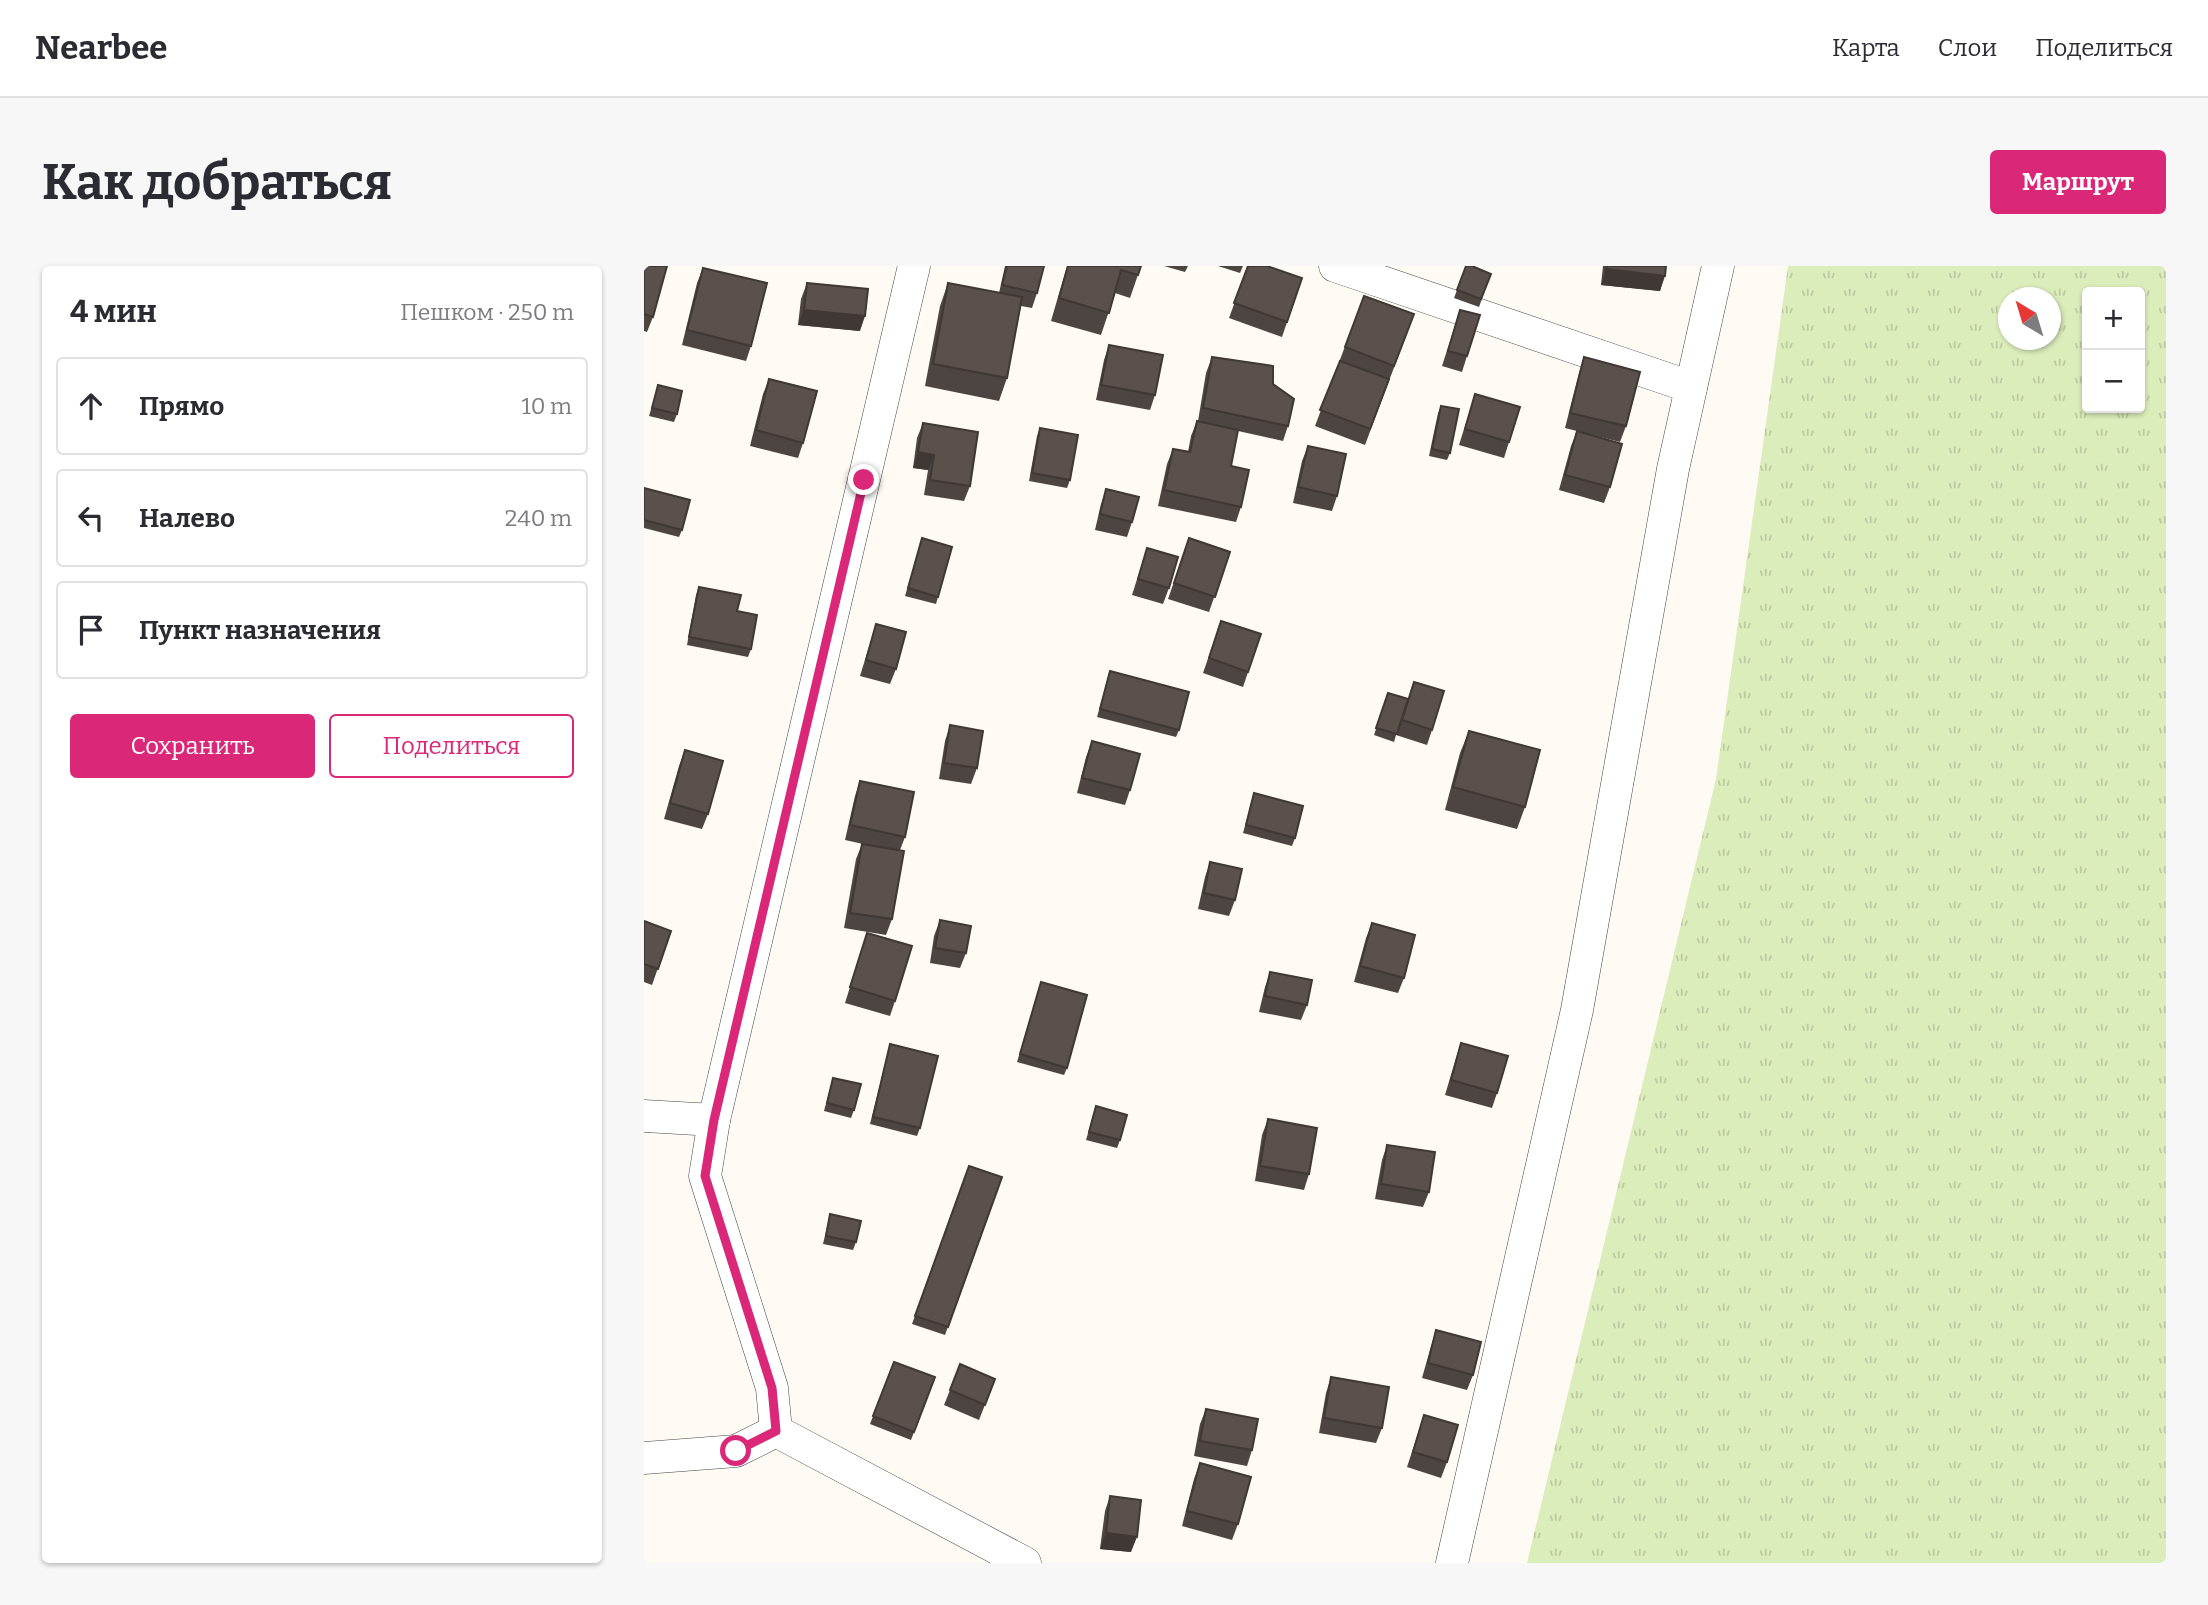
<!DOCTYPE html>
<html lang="ru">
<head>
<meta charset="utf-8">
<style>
  body { margin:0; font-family:Bitter,serif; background:#f7f7f7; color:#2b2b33 }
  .controls { position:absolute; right:21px; top:21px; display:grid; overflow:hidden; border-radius:7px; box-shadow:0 2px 5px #0004 }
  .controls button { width:63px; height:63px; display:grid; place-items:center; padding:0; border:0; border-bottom:2px solid #e1e1e2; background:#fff; color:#2b2b33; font:35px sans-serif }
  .compass { position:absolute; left:1354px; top:21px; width:63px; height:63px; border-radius:50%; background:#fff; box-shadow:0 2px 5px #0004; rotate:322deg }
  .stop { position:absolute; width:21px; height:21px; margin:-16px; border:5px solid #db2777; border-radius:50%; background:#fff }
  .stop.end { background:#db2777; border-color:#fff; box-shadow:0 2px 7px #0008 }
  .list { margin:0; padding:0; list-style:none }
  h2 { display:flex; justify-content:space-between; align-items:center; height:91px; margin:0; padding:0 28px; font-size:30px }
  h2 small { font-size:23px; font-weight:400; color:#7c7c81 }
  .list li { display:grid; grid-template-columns:46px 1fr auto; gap:21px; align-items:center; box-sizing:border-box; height:98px; margin:0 14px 14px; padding:0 14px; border:2px solid #e1e1e2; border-radius:7px }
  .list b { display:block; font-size:26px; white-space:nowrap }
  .list em { font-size:23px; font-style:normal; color:#7c7c81 }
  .actions { display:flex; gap:14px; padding:21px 28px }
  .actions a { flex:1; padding:16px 0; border:2px solid #db2777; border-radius:7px; text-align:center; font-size:24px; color:#db2777 }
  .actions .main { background:#db2777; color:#fff }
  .icon { flex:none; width:38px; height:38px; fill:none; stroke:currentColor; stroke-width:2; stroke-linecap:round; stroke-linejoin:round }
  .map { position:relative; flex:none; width:1522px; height:1297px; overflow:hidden; border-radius:7px }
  header { display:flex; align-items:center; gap:42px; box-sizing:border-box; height:98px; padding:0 35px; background:#fff; border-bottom:2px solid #e1e1e2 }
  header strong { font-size:33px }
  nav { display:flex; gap:38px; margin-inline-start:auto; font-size:24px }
  .intro { display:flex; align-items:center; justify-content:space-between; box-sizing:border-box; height:168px; padding:0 42px }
  h1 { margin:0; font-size:49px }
  .button { padding:18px 32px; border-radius:7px; background:#db2777; color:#fff; font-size:24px; font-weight:700 }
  main { display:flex; gap:42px; padding:0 42px }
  aside { flex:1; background:#fff; border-radius:7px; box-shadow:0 2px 5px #0004 }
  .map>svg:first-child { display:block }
  .grass { fill:url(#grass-tufts); fill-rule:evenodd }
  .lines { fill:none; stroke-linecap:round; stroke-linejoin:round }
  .minor-casing { stroke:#444; stroke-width:33 }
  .minor { stroke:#fff; stroke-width:32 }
  .wall { fill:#4d4541 }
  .shaded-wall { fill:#3f3835 }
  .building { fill:#5a504c; stroke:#3f3835; stroke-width:2 }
  .route { stroke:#db2777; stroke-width:9 }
</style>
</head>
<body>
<header>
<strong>Nearbee</strong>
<nav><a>Карта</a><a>Слои</a><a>Поделиться</a></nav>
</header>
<div class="intro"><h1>Как добраться</h1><a class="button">Маршрут</a></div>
<main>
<aside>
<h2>4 мин<small>Пешком · 250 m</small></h2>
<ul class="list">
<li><svg class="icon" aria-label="ahead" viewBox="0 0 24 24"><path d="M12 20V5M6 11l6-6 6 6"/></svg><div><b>Прямо</b></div><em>10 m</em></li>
<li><svg class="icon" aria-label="left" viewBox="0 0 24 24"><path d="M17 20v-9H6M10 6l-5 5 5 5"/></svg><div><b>Налево</b></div><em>240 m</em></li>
<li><svg class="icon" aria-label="arrive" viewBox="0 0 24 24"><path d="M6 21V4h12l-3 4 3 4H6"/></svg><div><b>Пункт назначения</b></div></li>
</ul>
<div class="actions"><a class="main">Сохранить</a><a>Поделиться</a></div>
</aside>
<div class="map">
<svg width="1522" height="1297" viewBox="0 0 1522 1297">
  <defs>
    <pattern id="grass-tufts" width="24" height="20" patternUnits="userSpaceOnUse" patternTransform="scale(1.75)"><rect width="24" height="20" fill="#dbedbb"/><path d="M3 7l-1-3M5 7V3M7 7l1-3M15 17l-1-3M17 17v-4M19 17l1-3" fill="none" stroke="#bbcaa0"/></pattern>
  </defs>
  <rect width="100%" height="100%" fill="#fffbf4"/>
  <path class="grass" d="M1144,0H1522V1297H883L1072,513ZM1443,26H1496V142H1443ZM1364,32H1406V74H1364Z"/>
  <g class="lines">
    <g class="minor-casing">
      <g id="minor">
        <polyline points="691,0 1047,121"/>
        <polyline points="0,850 70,854"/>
        <polyline points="132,1165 128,1122 61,910 70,854 270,0"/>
        <polyline points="132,1165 381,1297"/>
        <polyline points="0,1192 92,1185 132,1165"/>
        <polyline points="808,1297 933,744 1029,203 1074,0"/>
      </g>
    </g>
    <use href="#minor" class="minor"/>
  </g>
  <g class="wall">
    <polygon points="0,0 9,51 3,66 0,65"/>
    <polygon points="361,0 400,0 393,27 388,42 377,40 363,112 355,135 281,120 296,40 304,17 355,27"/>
    <polygon points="423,0 497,0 486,32 471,27 457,69 407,55"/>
    <polygon points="520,0 544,0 541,6"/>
    <polygon points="574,0 599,0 596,7"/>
    <polygon points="604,0 658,12 638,71 585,52"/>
    <polygon points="822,0 847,8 835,41 810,32"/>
    <polygon points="959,0 1022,0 1016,25 957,19"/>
    <polygon points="59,2 107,80 102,95 38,79 53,17"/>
    <polygon points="163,17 216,65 154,59 157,33"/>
    <polygon points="720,30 770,48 721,179 671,160"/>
    <polygon points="816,44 823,90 818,106 798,100"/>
    <polygon points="465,79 511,129 506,144 452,134 460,94"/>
    <polygon points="568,91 629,118 644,160 639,175 594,165 587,200 597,241 592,256 514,240 523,198 529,183 544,186 547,170 553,155 554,155 562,107"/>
    <polygon points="940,91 982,160 976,176 921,162 935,107"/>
    <polygon points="125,113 159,177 154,192 106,180 119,128"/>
    <polygon points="14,119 33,148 30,156 5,150"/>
    <polygon points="831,128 865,176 860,192 815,179"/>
    <polygon points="797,140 806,187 803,194 785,190 794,147"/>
    <polygon points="279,157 326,220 320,235 280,229 284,204 269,202 273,172"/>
    <polygon points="396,162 426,214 423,222 385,215 393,170"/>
    <polygon points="933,165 966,221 960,237 915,224 927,180"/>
    <polygon points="664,180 693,230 688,245 649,237 658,195"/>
    <polygon points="0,222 38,264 35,271 0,262"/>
    <polygon points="462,223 488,256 483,271 451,264 457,238"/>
    <polygon points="278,272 294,331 292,338 261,330"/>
    <polygon points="545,272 586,286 565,346 524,333"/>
    <polygon points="503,282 525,322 519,338 488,329"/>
    <polygon points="55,321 93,345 107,383 104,391 43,379 52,329"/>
    <polygon points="577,355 617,368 599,421 559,407"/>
    <polygon points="232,358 252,403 246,418 216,410"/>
    <polygon points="466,405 535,464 532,471 453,451"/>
    <polygon points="744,427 788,464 783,479 752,469 750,476 730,469"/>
    <polygon points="306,459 333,502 327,518 295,513 301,475"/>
    <polygon points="825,465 881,541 873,563 801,544 816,487"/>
    <polygon points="448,475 486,524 481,539 433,527 442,491"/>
    <polygon points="41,484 64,548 58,563 20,553 35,500"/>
    <polygon points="216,515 261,571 256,584 248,653 242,669 200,662 212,593 218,578 219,578 201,574 211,530"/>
    <polygon points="610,527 651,572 648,580 599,567"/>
    <polygon points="566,596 591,634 585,650 554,643 561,611"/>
    <polygon points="296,654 322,687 316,702 286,697 290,670"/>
    <polygon points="0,655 27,665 8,719 0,716"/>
    <polygon points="728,657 760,712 754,727 710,716 722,672"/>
    <polygon points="223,667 251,735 246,750 201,737"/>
    <polygon points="626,706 663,739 657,754 615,746 621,721"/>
    <polygon points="397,716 423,802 420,809 373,796"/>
    <polygon points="817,777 853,827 848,842 801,829 812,792"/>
    <polygon points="246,778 276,862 273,870 226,858"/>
    <polygon points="189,812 210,844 207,852 180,845"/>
    <polygon points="452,840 476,874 473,882 442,874"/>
    <polygon points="624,853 665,908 660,924 611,915 618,869"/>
    <polygon points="743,879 785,926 779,941 731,933 738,894"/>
    <polygon points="325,900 358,911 301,1069 268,1058"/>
    <polygon points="186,948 212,976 209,984 179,978"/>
    <polygon points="792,1064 829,1109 823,1124 778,1112 787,1080"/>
    <polygon points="250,1096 291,1111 267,1174 226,1158"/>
    <polygon points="687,1111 738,1162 732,1177 675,1167 682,1127"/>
    <polygon points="351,1113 335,1154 300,1139 306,1124"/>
    <polygon points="562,1143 608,1184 603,1200 550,1190 556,1158"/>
    <polygon points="780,1149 803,1196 797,1212 763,1201"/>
    <polygon points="556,1197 594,1258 588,1274 538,1260 550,1213"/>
    <polygon points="466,1230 487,1286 456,1283 461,1245"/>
  </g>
  <g class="shaded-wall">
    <polygon points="962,3 1021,10 1016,25 957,19"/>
    <polygon points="160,44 221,50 216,65 154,59"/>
    <polygon points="274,186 290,189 284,204 269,202"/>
    <polygon points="462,1267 493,1271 487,1286 456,1283"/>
  </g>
  <g class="building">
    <polygon points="0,0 23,0 9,51 0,48"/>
    <polygon points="363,0 400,0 393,27 358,19"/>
    <polygon points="424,0 497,0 494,9 477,4 465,47 415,32"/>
    <polygon points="604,0 623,0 658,12 643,56 590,37"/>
    <polygon points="822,0 828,0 847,8 837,33 813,24"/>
    <polygon points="963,0 1022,0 1021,10 962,3"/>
    <polygon points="59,2 123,17 107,80 43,64"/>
    <polygon points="163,17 224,23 221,50 160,44"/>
    <polygon points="304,17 378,31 363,112 289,98"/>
    <polygon points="720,30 770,48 750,100 701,81"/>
    <polygon points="816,44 836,49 823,90 804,85"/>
    <polygon points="465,79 519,89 511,129 457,119"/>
    <polygon points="568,91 629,100 629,118 650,133 644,160 559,142"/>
    <polygon points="940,91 996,106 982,160 926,147"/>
    <polygon points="696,95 745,113 726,163 676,144"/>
    <polygon points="125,113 173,125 159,177 112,164"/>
    <polygon points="14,119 38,125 33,148 8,142"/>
    <polygon points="831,128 876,141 865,176 821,163"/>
    <polygon points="797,140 815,143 806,187 788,183"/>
    <polygon points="553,155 594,164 587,200 605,204 597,241 520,224 529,183 546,186"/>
    <polygon points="279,157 334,166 326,220 286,214 290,189 274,186"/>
    <polygon points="396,162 434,169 426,214 388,207"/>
    <polygon points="933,165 978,178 966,221 921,209"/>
    <polygon points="664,180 702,188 693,230 654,221"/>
    <polygon points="0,222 46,234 38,264 0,254"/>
    <polygon points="462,223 495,231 488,256 456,248"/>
    <polygon points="278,272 308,281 294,331 264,322"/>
    <polygon points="545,272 586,286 571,331 530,317"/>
    <polygon points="503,282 534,291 525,322 494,313"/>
    <polygon points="55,321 97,329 93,345 113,349 107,383 45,371"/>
    <polygon points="577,355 617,368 604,406 565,392"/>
    <polygon points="232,358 262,366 252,403 222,394"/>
    <polygon points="466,405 545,426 535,464 456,443"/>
    <polygon points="770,416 800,425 788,464 758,454"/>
    <polygon points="744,427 764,433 753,468 732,462"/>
    <polygon points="306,459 339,465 333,502 300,497"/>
    <polygon points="825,465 896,484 881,541 809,521"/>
    <polygon points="448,475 496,488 486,524 438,512"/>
    <polygon points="41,484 79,495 64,548 26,537"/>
    <polygon points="216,515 270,526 261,571 206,559"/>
    <polygon points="610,527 659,540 651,572 602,559"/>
    <polygon points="218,578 260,585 248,653 206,647"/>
    <polygon points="566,596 598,603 591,634 560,627"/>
    <polygon points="296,654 327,660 322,687 291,682"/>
    <polygon points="0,655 27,665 14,703 0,698"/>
    <polygon points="728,657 771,669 760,712 716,700"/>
    <polygon points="223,667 268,680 251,735 206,721"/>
    <polygon points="626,706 668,714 663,739 621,730"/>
    <polygon points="397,716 443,729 423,802 376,788"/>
    <polygon points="817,777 864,790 853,827 807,814"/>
    <polygon points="246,778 294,790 276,862 229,851"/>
    <polygon points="189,812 217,818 210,844 183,837"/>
    <polygon points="452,840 483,849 476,874 445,866"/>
    <polygon points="624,853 673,862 665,908 616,900"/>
    <polygon points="743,879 791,886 785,926 737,918"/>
    <polygon points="325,900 358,911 304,1061 271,1050"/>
    <polygon points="186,948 217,955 212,976 182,970"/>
    <polygon points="792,1064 837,1076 829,1109 784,1097"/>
    <polygon points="250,1096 291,1111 270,1166 229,1150"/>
    <polygon points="316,1098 351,1113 341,1139 306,1124"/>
    <polygon points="687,1111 745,1121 738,1162 680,1152"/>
    <polygon points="562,1143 614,1153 608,1184 556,1175"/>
    <polygon points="780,1149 814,1159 803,1196 769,1186"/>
    <polygon points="556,1197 607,1211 594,1258 543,1245"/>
    <polygon points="466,1230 497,1234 493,1271 462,1267"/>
  </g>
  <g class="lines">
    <polyline class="route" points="92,1185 132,1165 128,1122 61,910 70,854 220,214"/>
  </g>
</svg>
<div class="controls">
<button>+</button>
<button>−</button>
</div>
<svg class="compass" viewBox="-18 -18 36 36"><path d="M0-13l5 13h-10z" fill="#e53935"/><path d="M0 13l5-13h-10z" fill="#7c7c81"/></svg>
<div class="stop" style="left:92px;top:1185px"></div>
<div class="stop end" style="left:220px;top:214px"></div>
</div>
</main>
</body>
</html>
